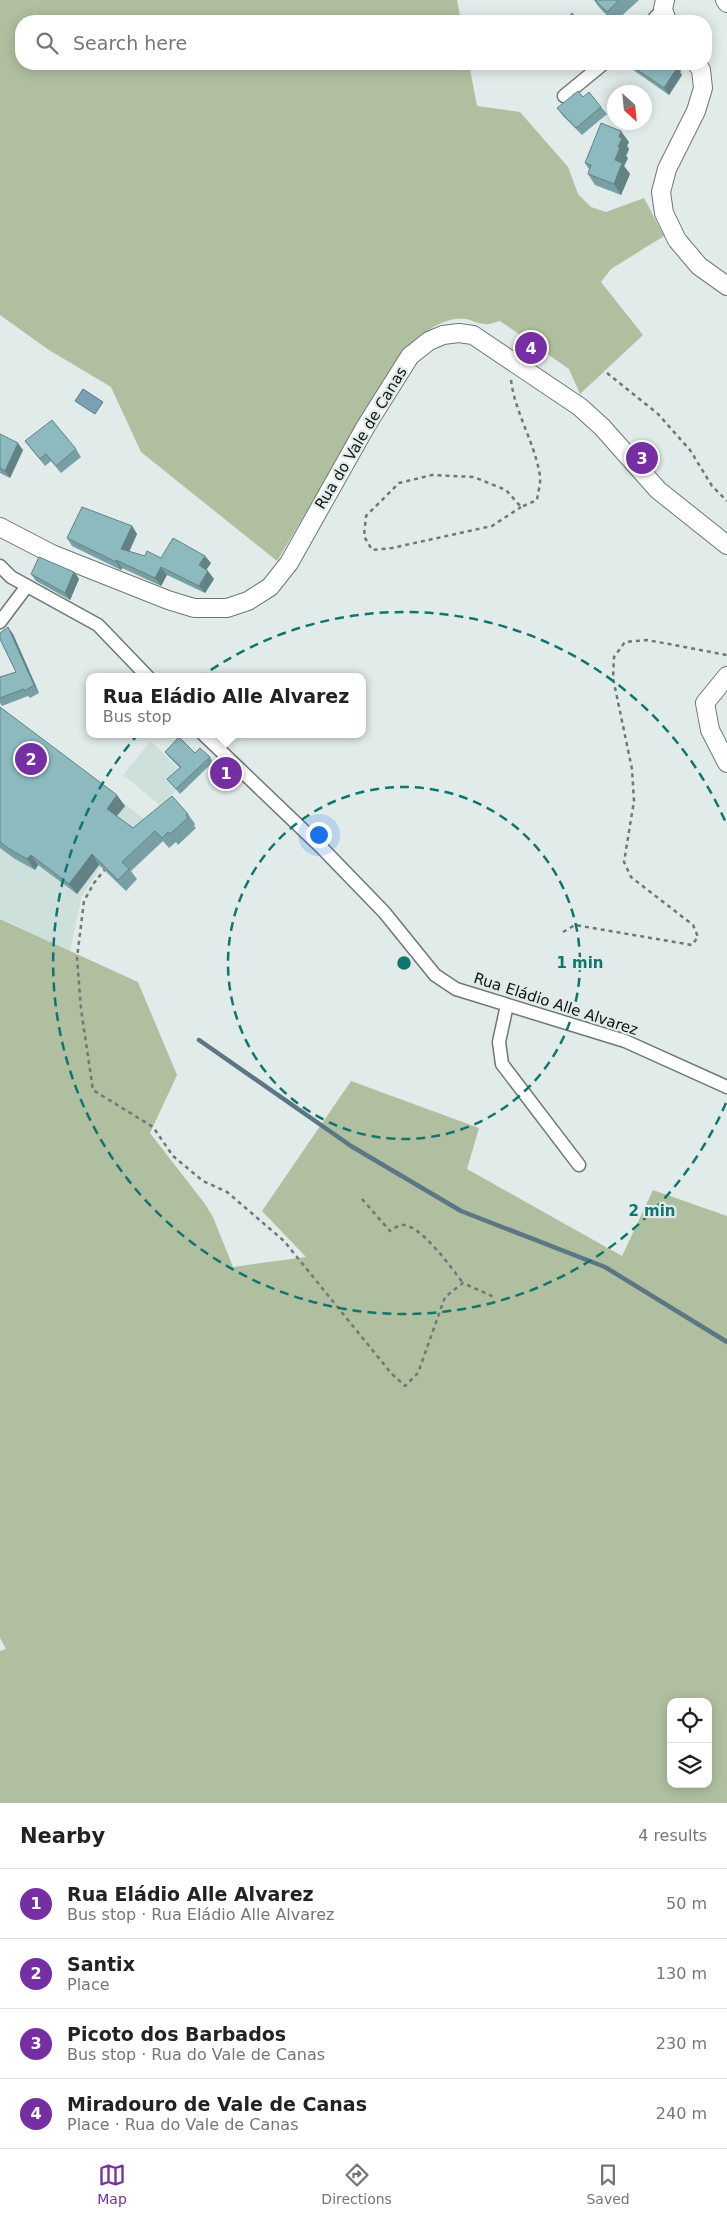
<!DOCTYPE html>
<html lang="en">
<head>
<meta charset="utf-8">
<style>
  body { margin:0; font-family:"DejaVu Sans",sans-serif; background:#f2f2f2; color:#222 }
  .controls { position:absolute; right:15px; bottom:15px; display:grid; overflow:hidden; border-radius:10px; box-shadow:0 2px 12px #0003 }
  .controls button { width:45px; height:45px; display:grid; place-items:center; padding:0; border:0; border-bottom:1px solid #e0e0e0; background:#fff; color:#222; font:25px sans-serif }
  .compass { position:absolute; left:607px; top:85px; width:45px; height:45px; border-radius:50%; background:#fff; box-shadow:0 2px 12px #0003; rotate:153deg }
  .you { position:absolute; left:318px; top:834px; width:18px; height:18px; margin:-12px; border:4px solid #fff; border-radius:50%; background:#1a73e8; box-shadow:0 0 0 8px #1a73e833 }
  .badge { display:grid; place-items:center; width:32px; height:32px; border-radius:50%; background:#762fa3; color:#fff; font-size:16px; font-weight:700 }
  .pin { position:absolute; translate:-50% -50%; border:2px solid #fff; box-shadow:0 1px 5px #0006 }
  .popup { position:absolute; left:86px; top:673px; width:280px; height:65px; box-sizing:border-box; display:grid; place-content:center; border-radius:10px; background:#fff; filter:drop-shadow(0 1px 4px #0005); font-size:16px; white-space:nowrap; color:#767676 }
  .popup b { font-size:19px; color:#222 }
  .popup::after { content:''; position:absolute; left:50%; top:100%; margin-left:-10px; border:10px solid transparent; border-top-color:#fff }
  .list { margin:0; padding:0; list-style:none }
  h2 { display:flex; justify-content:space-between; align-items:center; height:65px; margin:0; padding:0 20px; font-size:21px }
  h2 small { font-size:16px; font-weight:400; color:#767676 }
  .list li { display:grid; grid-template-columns:32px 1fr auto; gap:15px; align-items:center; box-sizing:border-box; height:70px; padding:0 20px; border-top:1px solid #e0e0e0 }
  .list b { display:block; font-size:19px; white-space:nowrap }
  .list p { margin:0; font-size:16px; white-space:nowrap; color:#767676 }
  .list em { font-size:16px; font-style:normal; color:#767676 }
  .icon { flex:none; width:28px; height:28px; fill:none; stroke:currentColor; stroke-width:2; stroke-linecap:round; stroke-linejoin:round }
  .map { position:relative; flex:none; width:727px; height:1803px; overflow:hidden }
  .search { position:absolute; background:#fff; box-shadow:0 2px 12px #0003; left:15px; right:15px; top:15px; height:55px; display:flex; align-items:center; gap:12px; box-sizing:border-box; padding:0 18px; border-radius:20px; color:#767676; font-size:19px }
  .sheet { height:345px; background:#fff }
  nav { display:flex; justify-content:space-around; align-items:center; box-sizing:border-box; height:70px; border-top:1px solid #e0e0e0; background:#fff; font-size:14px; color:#767676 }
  nav a { display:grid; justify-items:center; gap:2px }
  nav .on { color:#762fa3 }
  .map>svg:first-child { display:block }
  .built { fill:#cde0dc }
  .green { fill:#b0bfa0; fill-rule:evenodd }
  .water { fill:#7ba0b3; stroke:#5c7683 }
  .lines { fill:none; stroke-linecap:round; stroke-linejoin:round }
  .stream { stroke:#5c7683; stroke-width:4.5 }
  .street-casing { stroke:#6e7775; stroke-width:15 }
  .secondary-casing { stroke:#6e7775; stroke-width:20 }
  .path { stroke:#707775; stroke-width:2.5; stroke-dasharray:4 4; stroke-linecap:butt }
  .street { stroke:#fff; stroke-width:12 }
  .secondary { stroke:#fff; stroke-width:18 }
  .wall { fill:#78a0a4 }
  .shaded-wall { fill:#628286 }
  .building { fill:#8cbabf; stroke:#628286 }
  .ring { fill:none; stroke:#0f766e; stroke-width:2.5; stroke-dasharray:9 6 }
  .labels { text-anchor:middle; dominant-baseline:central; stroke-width:4.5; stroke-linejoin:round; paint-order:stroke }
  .street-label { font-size:15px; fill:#121514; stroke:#e1ebe9 }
  .centre { fill:#0f766e; stroke:#e1ebe9; stroke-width:2.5 }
  .ring-label { font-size:15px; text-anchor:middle; font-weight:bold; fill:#0f766e; stroke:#e1ebe9; stroke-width:4.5; stroke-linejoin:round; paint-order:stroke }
</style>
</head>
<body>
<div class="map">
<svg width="727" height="1803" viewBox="0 0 727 1803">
  <rect width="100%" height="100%" fill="#e1ebe9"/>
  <g class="built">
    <polygon points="0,711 146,820 105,861 82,896 70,951 0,918"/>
    <polygon points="151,741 183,773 170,784 176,791 160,805 123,775"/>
  </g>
  <g class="green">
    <path d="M0,0H457L461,21H21V64H469L477,106L520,112L568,167L578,194L591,207L606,212L644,198L664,236L611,269L601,282L643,335L580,394L569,369L500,321C495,322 489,325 485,324C478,324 472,320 466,319C433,315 407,349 389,373L277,561L141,452L111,387L49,350L0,315Z"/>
    <path d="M0,919L138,982L177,1075L150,1133L205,1204L213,1217L233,1267L306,1257L262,1211L351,1081L479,1128L467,1169L622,1256L653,1190L727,1216V1803H0V1651L6,1649L0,1638ZM671,1702H708V1784H671Z"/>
  </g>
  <polygon class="water" points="83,389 103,402 95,414 75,401"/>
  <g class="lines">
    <polyline class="stream" points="199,1040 351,1146 461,1211 605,1267 727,1342"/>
    <g class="street-casing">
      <g id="street">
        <polyline points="652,21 663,9"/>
        <polyline points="564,96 603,64"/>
        <polyline points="0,566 11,577 98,625 148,677"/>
        <polyline points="0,622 27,586"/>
        <polyline points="203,734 322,848 384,912 435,975 456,989 625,1041 727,1087"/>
        <polyline points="507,1005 499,1042 502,1064 579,1165"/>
      </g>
    </g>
    <g class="secondary-casing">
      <g id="secondary">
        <polyline points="665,0 663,9 667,21"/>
        <polyline points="725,0 727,3"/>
        <polyline points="697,64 701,70 703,88 696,111 667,169 661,192 664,213 677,240 699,266 727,286"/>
        <polyline points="0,527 52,554 168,600 194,608 227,608 248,601 270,587 289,563 366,426 410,356 429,341 443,335 459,333 473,335 580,407 602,427 658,490 727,545"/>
        <polyline points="727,676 705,703 710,730 727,763"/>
      </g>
    </g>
    <g class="path">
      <polyline points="607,373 658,414 690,450 712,486 727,501"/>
      <path d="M511,380C515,413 535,443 540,476C541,483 538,492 537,500L521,507L506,490L474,477L432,475L399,483L366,516L364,536L372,550L392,548L492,526L521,507"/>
      <polyline points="106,868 94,883 84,901 77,958 81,1009 93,1090 153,1127 173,1156 203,1181 227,1192 284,1241 391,1373 405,1386 418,1373 445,1297 463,1283 494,1297"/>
      <polyline points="563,932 575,925 692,945 698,937 693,925 631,877 624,862 634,801 632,769 613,678 614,657 625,642 647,640 727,655"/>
      <path d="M362,1199L390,1231C393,1229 397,1226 400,1225C420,1222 452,1269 463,1283"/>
    </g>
    <use href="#street" class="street"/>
    <use href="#secondary" class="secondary"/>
  </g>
  <g class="wall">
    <polygon points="594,0 639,0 616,21 612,21 598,6"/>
    <polygon points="556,64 562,64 559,67"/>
    <polygon points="624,64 675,64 681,71 680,72 682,75 669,95 626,65"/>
    <polygon points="583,97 601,107 607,114 582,135 563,116 557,108"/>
    <polygon points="629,142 627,146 629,149 626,156 628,158 624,166 630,174 621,195 595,185 588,174 589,169 585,163"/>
    <polygon points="0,434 23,450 10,478 0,473"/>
    <polygon points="25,441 76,449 81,457 61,473 51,461 45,466"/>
    <polygon points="132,526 137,534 129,551 145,556 211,563 206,570 214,579 205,593 167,575 161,586 122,568 121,570 72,546 67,538"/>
    <polygon points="74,572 79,579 70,600 36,581 31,574"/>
    <polygon points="13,634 39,693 30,698 28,696 2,706 0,703 0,677 16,672"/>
    <polygon points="0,707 125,806 117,816 133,828 188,814 195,824 194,826 196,828 178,845 176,842 169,848 163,841 131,871 137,879 126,891 99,865 77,894 38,865 35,870 15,859 0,848"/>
    <polygon points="165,752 195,753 210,757 213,762 180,794 167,779 180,768 168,756"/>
  </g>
  <g class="shaded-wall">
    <polygon points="676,64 681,71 680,72 682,75 669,95 664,88"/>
    <polygon points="621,131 629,142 627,146 629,149 626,156 628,158 624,166 630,174 621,195 614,184 615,160 618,147 619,137"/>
    <polygon points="18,443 23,450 10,478 5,471"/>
    <polygon points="132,526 137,534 127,557 121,549"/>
    <polygon points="205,556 211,563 204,573 199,565"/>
    <polygon points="116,560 122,568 121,570 116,562"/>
    <polygon points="161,567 167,575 161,586 155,578"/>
    <polygon points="208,571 214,579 205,593 199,586"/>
    <polygon points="74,572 79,579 70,600 65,593"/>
    <polygon points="8,627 13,634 39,693 34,685"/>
    <polygon points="117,795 125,806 114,819 107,809"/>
    <polygon points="92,854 99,865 77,894 69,884"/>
    <polygon points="31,855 38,865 35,870 27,859"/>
  </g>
  <g class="building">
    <polygon points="595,0 619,0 607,12"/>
    <polygon points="572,13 579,21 564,21"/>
    <polygon points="629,64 676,64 675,66 677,68 664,88"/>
    <polygon points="578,91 583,97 589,92 601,107 576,128 557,108"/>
    <polygon points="601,123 621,131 619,137 622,138 618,147 620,147 615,160 622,163 614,184 588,174 591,165 585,163"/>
    <polygon points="52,420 76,449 56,466 46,454 40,459 25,441"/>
    <polygon points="0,434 18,443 5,471 0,468"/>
    <polygon points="82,507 132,526 121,549 145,556 147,551 161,558 173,538 205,556 199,565 208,571 199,586 161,567 155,578 116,560 116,562 67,538"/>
    <polygon points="39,557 74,572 65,593 31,574"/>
    <polygon points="8,627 34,685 25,691 24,689 0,698 0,677 16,672 0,639 0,633"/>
    <polygon points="0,707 117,795 107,809 133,828 172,796 188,814 186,815 188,818 170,834 168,832 162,838 155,831 122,862 129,869 118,880 92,854 69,884 31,855 27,859 8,848 0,842"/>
    <polygon points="179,737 195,753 200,748 210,757 176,789 167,779 181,767 165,752"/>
  </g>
  <g class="ring">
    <circle cx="404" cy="963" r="176"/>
    <path d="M726 1103A351 351 0 1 1 726 823"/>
  </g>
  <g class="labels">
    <g class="street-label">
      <text transform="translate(361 438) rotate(-59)">Rua do Vale de Canas</text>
      <text transform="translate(556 1004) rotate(18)">Rua Eládio Alle Alvarez</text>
    </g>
  </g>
  <circle cx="404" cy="963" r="8" class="centre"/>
  <g class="ring-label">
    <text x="580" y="968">1 min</text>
    <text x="652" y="1216">2 min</text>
  </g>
</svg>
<div class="controls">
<button><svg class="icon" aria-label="locate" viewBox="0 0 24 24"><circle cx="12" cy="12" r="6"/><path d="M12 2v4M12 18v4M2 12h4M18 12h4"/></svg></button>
<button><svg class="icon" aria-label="layers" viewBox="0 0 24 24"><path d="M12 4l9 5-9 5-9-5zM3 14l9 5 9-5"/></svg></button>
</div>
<svg class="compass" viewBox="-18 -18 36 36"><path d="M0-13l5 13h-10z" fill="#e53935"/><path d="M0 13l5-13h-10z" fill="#767676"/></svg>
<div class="you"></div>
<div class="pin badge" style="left:226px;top:773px">1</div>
<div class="popup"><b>Rua Eládio Alle Alvarez</b>Bus stop</div>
<div class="pin badge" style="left:31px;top:759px">2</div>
<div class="pin badge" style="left:642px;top:458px">3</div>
<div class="pin badge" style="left:531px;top:348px">4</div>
<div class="search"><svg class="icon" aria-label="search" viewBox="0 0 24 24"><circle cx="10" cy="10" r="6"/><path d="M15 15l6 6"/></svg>Search here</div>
</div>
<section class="sheet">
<h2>Nearby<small>4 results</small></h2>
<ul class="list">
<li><span class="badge">1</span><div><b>Rua Eládio Alle Alvarez</b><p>Bus stop · Rua Eládio Alle Alvarez</p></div><em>50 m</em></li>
<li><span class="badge">2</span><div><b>Santix</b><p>Place</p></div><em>130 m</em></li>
<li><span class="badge">3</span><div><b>Picoto dos Barbados</b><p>Bus stop · Rua do Vale de Canas</p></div><em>230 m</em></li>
<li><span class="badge">4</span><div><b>Miradouro de Vale de Canas</b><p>Place · Rua do Vale de Canas</p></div><em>240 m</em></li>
</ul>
</section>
<nav>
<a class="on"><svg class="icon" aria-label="map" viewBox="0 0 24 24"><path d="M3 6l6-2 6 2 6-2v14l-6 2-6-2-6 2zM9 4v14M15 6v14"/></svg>Map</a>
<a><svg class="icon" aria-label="directions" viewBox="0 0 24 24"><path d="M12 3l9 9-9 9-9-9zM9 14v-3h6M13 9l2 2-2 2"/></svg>Directions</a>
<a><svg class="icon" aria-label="saved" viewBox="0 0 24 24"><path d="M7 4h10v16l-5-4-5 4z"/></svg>Saved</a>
</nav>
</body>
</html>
